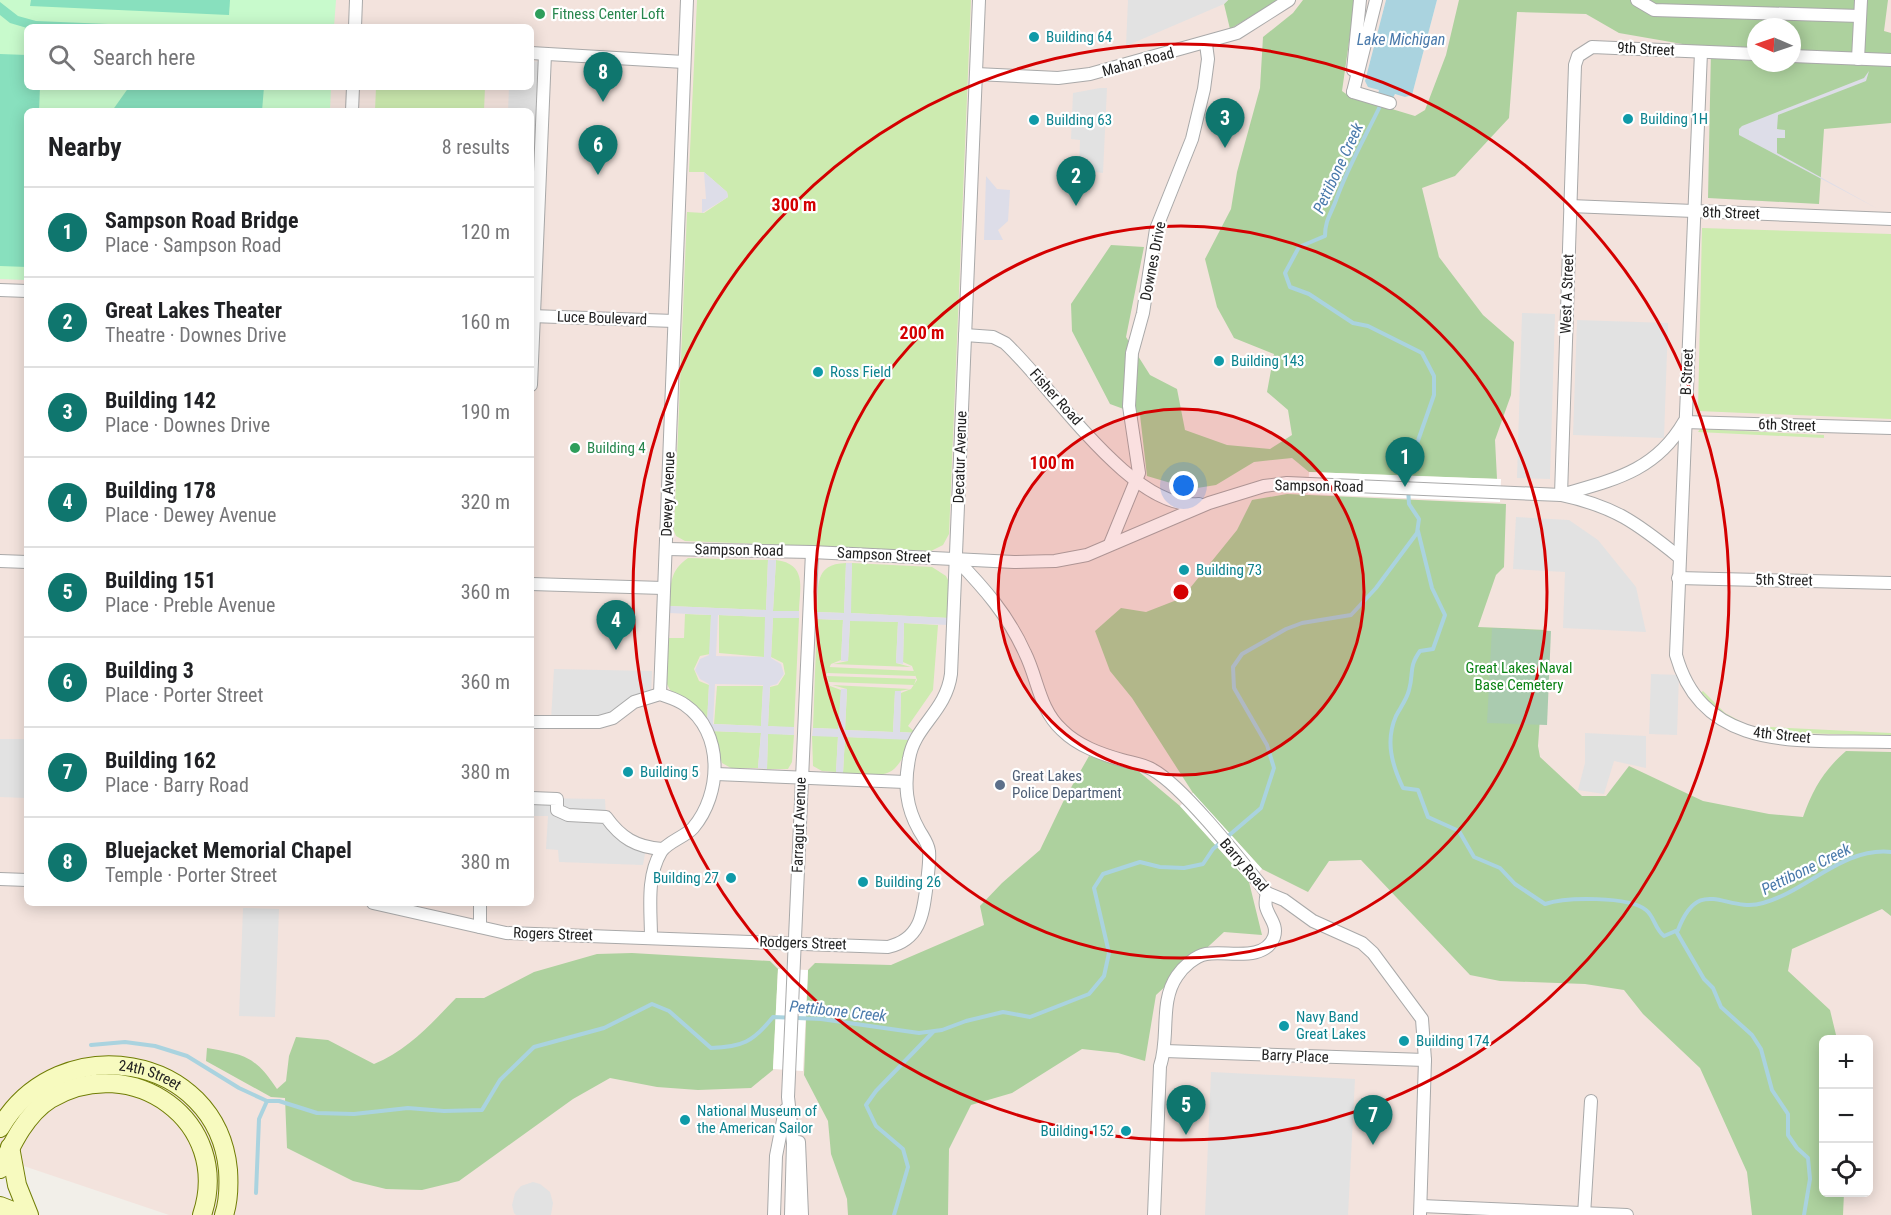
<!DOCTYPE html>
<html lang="en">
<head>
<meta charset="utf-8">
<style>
  body { margin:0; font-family:"Roboto Condensed",sans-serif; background:#f6f6f6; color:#202124 }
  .controls { position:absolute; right:18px; bottom:18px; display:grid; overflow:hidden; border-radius:9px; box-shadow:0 3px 15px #0003 }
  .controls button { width:54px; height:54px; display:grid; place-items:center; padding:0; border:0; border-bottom:2px solid #e0e0e0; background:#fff; color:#202124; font:30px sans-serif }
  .compass { position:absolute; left:1747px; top:18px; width:54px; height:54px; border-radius:50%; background:#fff; box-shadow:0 3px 15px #0003; rotate:272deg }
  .you { position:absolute; left:1184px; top:486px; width:21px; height:21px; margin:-15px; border:4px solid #fff; border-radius:50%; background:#1a73e8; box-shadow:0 0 0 9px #1a73e833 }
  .badge { display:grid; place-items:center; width:39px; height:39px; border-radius:50%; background:#0f766e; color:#fff; font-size:20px; font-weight:700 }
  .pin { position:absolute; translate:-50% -50px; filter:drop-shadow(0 2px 3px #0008) }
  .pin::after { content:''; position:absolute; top:32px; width:21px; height:18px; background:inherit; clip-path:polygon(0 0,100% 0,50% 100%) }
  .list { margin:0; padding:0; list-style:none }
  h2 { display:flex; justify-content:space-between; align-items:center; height:78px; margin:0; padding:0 24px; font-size:26px }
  h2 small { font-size:20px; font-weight:400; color:#757577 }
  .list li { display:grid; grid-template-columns:39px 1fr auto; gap:18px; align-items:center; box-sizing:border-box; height:90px; padding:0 24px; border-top:2px solid #e0e0e0 }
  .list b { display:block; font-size:22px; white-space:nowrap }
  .list p { margin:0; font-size:20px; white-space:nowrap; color:#757577 }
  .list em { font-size:20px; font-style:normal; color:#757577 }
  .icon { flex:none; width:33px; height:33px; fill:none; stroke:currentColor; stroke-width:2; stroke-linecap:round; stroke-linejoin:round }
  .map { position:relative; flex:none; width:1891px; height:1215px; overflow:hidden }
  .search { position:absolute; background:#fff; box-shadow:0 3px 15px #0003; left:24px; top:24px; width:510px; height:66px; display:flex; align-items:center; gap:15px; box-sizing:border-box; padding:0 21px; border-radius:9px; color:#757577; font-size:22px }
  .panel { position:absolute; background:#fff; box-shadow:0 3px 15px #0003; left:24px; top:108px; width:510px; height:798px; border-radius:9px }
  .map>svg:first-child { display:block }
  .military { fill:#f3e3dd; fill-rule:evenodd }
  .grass { fill:#cdebb0 }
  .forest { fill:#add19e; fill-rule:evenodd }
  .cemetery { fill:#aacbaf }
  .park { fill:#c8facc }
  .pitch { fill:#88e0be }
  .parking { fill:#e2e2e2 }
  .plaza { fill:#dddde8; fill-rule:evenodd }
  .water { fill:#aad3df }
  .pier { fill:#fff }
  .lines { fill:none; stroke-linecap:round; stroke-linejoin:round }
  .stream { stroke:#aad3df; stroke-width:4 }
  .street-casing { stroke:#a9a9a9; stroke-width:14 }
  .secondary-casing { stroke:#707d05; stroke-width:20 }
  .street { stroke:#fff; stroke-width:12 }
  .secondary { stroke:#f7fabf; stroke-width:18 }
  .ring { fill:none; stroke:#d40000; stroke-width:3 }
  .leisure-dot { fill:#2e9e5b; stroke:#fff; stroke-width:2 }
  .culture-dot { fill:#0f9aa8; stroke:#fff; stroke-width:2 }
  .service-dot { fill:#5c6f8a; stroke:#fff; stroke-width:2 }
  .labels { text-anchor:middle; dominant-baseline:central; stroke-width:4.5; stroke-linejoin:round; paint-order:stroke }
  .leisure-label { font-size:15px; fill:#27864d; stroke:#fff; text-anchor:start }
  .culture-label { font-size:15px; fill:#0d838f; stroke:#fff; text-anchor:start }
  .street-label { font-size:15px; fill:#222; stroke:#fff }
  .park-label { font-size:15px; fill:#0c8416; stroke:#fff }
  .service-label { font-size:15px; fill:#4e5e75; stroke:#fff; text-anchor:start }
  .water-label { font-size:16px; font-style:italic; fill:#4a7aab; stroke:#fff }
  .centre { fill:#d40000; stroke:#fff; stroke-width:3 }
  .ring-label { font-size:18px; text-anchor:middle; font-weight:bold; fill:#d40000; stroke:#fff; stroke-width:4.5; stroke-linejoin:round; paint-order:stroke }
</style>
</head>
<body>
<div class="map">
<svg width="1891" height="1215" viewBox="0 0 1891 1215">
  <rect width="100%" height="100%" fill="#f2efe9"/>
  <path class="military" d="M0,0H1386L1365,81L1379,90L1378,94L1412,95L1437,0H1891V1215H169L0,1158ZM27,27H531V87H27ZM1756,27H1792V63H1756ZM27,111H531V903H27ZM1824,1040H1868V1192H1824Z"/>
  <g class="grass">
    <polygon points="697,0 971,0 949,534 943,545 931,551 685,541 676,536 674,531 687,212 704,213 728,197 727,192 704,172 689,172"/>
    <polygon points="376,87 485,87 484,111 375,111"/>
    <polygon points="1702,228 1891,234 1891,419 1698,411"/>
    <polygon points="1700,429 1824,435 1824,438 1698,432"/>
    <path d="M688,558L768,560L766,610L669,606C671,585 669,571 688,558Z"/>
    <path d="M776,560C807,564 800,587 799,611H773Z"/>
    <path d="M846,563L844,613L817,612C819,587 813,564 846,563Z"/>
    <polygon points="852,563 932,567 946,576 949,582 949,618 850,613"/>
    <polygon points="685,614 711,615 710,654 700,656 694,669 699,681 709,685 707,723 686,699 670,690 667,684 668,638 684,638"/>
    <polygon points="719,615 766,617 764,657 719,653"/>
    <polygon points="773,617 799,618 794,727 791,728 768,726 770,687 778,685 785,674 783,663 771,657"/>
    <polygon points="817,619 843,620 841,660 831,664 826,675 830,686 841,690 839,729 813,728"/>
    <polygon points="850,620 898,622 896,663 911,667 833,664 848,661"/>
    <polygon points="904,623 938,625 933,690 908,726 916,733 900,732 901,693 911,689 917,680 912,666 903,662"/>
    <polygon points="829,667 914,671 916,676 827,673"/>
    <polygon points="827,676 916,679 914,685 829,682"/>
    <polygon points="832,685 910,689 895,692 893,732 845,730 847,689"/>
    <polygon points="717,686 763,686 761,726 714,724"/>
    <polygon points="1703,691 1725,713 1749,726 1891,733 1891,736 1767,732 1730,722 1699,694"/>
    <polygon points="711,731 761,733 758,768 731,768 722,763"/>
    <polygon points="768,733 794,735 792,762 788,769 767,769"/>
    <polygon points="812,736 838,736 836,772 822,771 813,766"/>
    <path d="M845,737L908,739L911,740C893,783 886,775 843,773Z"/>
  </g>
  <g class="forest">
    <polygon points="1228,0 1278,0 1230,29 1224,4"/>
    <path d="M1303,0H1355L1342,91L1349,96L1415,116L1425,110L1446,55L1459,0H1888L1884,31L1891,33V123L1824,129L1819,204L1708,198L1711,49L1619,33L1586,14L1517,12L1509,118L1455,176L1422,188L1439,257L1483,315L1514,342L1511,395L1495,440L1497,479L1309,472L1292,458L1254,462L1216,485L1191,489L1147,476L1140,415L1110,404L1072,331L1071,304L1111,245L1144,247L1126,337L1150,375L1177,389L1185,430L1227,445L1270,449L1292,435L1288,410L1267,392L1274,354L1234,338L1217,307L1205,259L1231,209L1237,172L1260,88L1263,37L1293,13ZM1756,27H1792V63H1756Z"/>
    <path d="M1287,494L1506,504L1504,567L1496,575L1478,627L1546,630L1538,746L1540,757L1582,796H1606L1629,766L1703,801L1769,814L1803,817C1813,789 1824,770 1846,751L1891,752V916L1882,909L1792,949L1788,971L1830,1010L1837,1039L1824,1040V1192L1844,1193L1843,1215H1752L1747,1172L1700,1068L1643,1014L1624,990L1585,984L1500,981L1470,975L1361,860L1329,861L1308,892L1262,869L1193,793L1132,698L1110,671L1095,631L1121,608L1146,612L1182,598L1237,530L1252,500Z"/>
    <polygon points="1089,756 1137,770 1180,806 1249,882 1262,935 1224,932 1156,995 1145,1061 1118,1053 1082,1049 1012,1093 971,1105 949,1149 948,1215 848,1215 847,1199 831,1154 828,1121 804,1075 808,970 815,963 891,965 984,925 980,906 1002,883 1040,850 1064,800"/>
    <path d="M632,953L770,961L778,969L773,1070L751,1088L698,1090L657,1087L610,1078L573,1099L459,1181L422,1190L386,1189L353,1181L287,1148L285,1098L271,1097L206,1061L207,1048C245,1055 254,1055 277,1089L286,1081L289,1056L296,1037L328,1040L374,1064C408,1050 431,1024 456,998H484L534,972L597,954Z"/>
  </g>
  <polygon class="cemetery" points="1492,628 1551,631 1547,725 1487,723"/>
  <polygon class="park" points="0,0 336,0 334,27 27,27 27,87 331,87 330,111 27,111 27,280 0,279"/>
  <g class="pitch">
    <polygon points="31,0 230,0 229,15 30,6"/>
    <polygon points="0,2 18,16 36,21 180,27 27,28 10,23 0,15"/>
    <polygon points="0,54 27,55 27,87 40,87 39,111 27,111 27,267 0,266"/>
    <polygon points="129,87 264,87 262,111 112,111"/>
  </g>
  <g class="parking">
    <polygon points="1128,0 1228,0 1224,4 1126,46"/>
    <polygon points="531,61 543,62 531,305 531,111 508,111 509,87 531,87"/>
    <polygon points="1100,88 1107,88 1103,173 1079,170 1080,140 1071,139 1073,93"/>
    <polygon points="1522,313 1555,314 1550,479 1517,478"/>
    <polygon points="1577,320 1668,323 1664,438 1573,435"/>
    <polygon points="1516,517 1569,520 1598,540 1636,587 1646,632 1563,628 1565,572 1513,569"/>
    <polygon points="554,669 652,671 651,696 613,718 551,720"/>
    <polygon points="27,670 27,798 0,797 0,739 24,739"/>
    <polygon points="1651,674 1679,675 1677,735 1649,734"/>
    <polygon points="1585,733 1646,736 1646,768 1614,761 1604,794 1578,790 1585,763"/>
    <polygon points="531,798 605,799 606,817 646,848 643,865 559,862 558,850 546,849 548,816 531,816"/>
    <polygon points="243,908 279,909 275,1017 239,1016"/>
    <polygon points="1211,1072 1355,1079 1348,1215 1205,1215"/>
    <polygon points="533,1182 540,1184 550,1192 553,1203 551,1215 516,1215 514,1213 512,1205 515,1193 521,1186"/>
  </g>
  <g class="plaza">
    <polygon points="1869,71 1866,81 1778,115 1777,129 1785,130 1785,138 1777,138 1777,153 1878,209 1739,135 1739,129 1742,126 1864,78"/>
    <polygon points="704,172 727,192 728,197 702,213 702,199 706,199"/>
    <polygon points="986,176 997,189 1010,190 1008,221 998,230 1003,240 984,240"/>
    <path d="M768,560H776L773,611H799V618H773L771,658L781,664L784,674L777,684L770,686L768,726L794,727V735L768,734L767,769L758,768L761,733L711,731L707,723L709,684L700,679L695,670L700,659L709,655L711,615L669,613V606L766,610ZM718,615L765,617L764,657L716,656ZM715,684L763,685L761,726L713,724Z"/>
    <polygon points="846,563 852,563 851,613 949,618 948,625 904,623 903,664 896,663 898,622 850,621 848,661 841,661 843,620 817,619 817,612 844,613"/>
    <polygon points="841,689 847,689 845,730 893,732 895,691 901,691 900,732 916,733 911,740 845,737 843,773 836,772 838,737 812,736 813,728 838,729"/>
  </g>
  <polygon class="water" points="1386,0 1437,0 1412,95 1405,97 1395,94 1387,109 1378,94 1379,90 1368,87 1365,81"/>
  <g class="pier">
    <polygon points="1309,472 1501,479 1500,502 1308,494"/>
    <polygon points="1193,793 1262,869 1249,882 1180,806"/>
    <polygon points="778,969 808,970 803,1071 773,1069"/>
  </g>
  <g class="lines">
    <g class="stream">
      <path d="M1418,531L1432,588L1445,615L1433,649L1420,651C1408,668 1414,673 1409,690C1407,699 1400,708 1396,716C1385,741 1392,765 1403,788L1418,790L1428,817L1459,831L1474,857L1500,868L1515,884L1545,904C1565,897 1629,896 1646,910C1654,916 1655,929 1664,936L1678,930C1700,873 1726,914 1763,903C1807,891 1843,847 1891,852"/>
      <polyline points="1676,931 1704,979 1713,988 1721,1007 1752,1035 1761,1049 1772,1090 1788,1114 1788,1135 1797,1148 1808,1158 1810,1179 1804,1215"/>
      <path d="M91,1045L125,1042L155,1046L187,1056L239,1088L267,1101H279L317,1113L354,1114L408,1108L444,1111L482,1110L500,1080L534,1047L604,1028L652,1004L669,1011L711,1048C742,1047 753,1042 773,1017L821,1019L919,1033L942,1030L966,1021L1003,1012L1030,1017L1089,994L1104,976L1109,953L1094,888L1103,874L1140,862L1160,867L1184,868L1203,864L1213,849L1261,808L1274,768L1267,745L1234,688L1233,667L1242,654L1286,629L1302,623L1351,615L1376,588L1417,533L1419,519L1409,504L1407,472L1434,395V376L1422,353L1368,326L1353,323L1309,294L1290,287L1285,273L1299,247L1325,236C1325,220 1331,214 1336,200C1348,166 1367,134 1382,102"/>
      <polyline points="256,1193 259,1119 267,1101"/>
      <polyline points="894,1215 908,1167 903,1149 876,1126 866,1105 876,1091 933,1032"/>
    </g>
    <g class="street-casing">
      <g id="street">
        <polyline points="1637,0 1654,10 1860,16"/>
        <polyline points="355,27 356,0"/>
        <path d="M1701,52L1676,655C1704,756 1807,739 1891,742"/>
        <polyline points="531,53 684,62"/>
        <path d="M1756,54L1592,47L1578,56L1575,65L1561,495C1612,480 1655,472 1684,422L1891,428"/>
        <polyline points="1792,56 1891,60"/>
        <polyline points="1858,59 1861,0"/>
        <polyline points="1353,70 1360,0"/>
        <polyline points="976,74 1058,78 1090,74 1237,33 1289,0"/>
        <polyline points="1353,92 1376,0"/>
        <polyline points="1353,92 1390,103"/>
        <polyline points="352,111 353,87"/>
        <polyline points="1570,206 1891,219"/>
        <polyline points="0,290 27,291"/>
        <polyline points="531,316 674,321"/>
        <path d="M965,335L993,337L1005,343C1052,386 1132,512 1199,504"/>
        <polyline points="531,385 545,54"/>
        <polyline points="1110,544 1139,473 1129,406 1132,353 1143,313 1156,229 1192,139 1204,89 1208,59 1206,44"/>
        <path d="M666,549L812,552L1014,562L1055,561L1087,555L1209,503L1264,486L1287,483L1561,495C1614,506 1637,523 1679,557"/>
        <path d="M956,559C984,588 1008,615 1025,653C1038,679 1039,709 1062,730C1078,746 1101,754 1122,760C1132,763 1144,764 1153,770C1184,787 1243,863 1267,893L1284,900L1313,921L1362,943L1373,953L1422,1019L1425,1060L1420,1215"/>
        <polyline points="0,561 27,562"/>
        <polyline points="1678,578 1891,583"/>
        <polyline points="531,584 663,588"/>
        <polyline points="660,694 687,0"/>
        <path d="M531,722H599L613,718L634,702L660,694C668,697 677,699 685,705C724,732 722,794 693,828C685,837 667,842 661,852C646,877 651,910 651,938"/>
        <polyline points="716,774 905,782"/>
        <path d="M531,798L557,799V810L568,815L606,817C621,838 636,847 662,849"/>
        <polyline points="0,879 27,880"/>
        <path d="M373,903L506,933L888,947C922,939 923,912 927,883C928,872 930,861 929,851C928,843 923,837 919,830C906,807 904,785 909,759C914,726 946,712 951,674L979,0"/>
        <polyline points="480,927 480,903"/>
        <polyline points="1165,1051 1425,1060"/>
        <polyline points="799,1142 802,1215"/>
        <polyline points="1421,1206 1627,1215"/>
        <polyline points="774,1215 776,1156 785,1110"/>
        <polyline points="791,1215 793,1143 788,1097 812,552"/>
        <path d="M1154,1215L1160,1066C1170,1037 1159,1002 1177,976C1183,967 1195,956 1206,954C1226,950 1264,963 1274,937C1278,925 1269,918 1266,907C1265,903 1266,897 1267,893"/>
        <polyline points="1584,1215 1591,1101"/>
      </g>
    </g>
    <g class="secondary-casing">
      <g id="secondary">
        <path id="s1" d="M0,1128C59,1027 217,1053 228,1170C229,1185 229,1200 224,1215"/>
        <polyline points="10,1147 17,1185 29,1215"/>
        <path d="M0,1169C12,1144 26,1114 50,1099C132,1050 233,1122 202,1215"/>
        <polyline points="0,1206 23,1215"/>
      </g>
    </g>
    <use href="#street" class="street"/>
    <use href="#secondary" class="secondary"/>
  </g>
  <circle cx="1181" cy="592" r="183" fill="#d40000" fill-opacity=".12"/>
  <g class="ring">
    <circle cx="1181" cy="592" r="183"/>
    <circle cx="1181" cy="592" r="366"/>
    <circle cx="1181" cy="592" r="548"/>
  </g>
  <g class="leisure-dot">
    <circle cx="540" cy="14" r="6"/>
    <circle cx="575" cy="448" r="6"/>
  </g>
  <g class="culture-dot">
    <circle cx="1034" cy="37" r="6"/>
    <circle cx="1628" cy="119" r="6"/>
    <circle cx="1034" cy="120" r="6"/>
    <circle cx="1219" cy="361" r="6"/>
    <circle cx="818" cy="372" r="6"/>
    <circle cx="1184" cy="570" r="6"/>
    <circle cx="628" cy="772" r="6"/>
    <circle cx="731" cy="878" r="6"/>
    <circle cx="863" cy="882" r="6"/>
    <circle cx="1284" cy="1026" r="6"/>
    <circle cx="1404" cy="1041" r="6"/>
    <circle cx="685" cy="1120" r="6"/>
    <circle cx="1126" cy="1131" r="6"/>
  </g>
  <circle class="service-dot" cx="1000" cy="785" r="6"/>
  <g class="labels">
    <g class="leisure-label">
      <text x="552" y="14">Fitness Center Loft</text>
      <text x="587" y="448">Building 4</text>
    </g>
    <g class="culture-label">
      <text x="1046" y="37">Building 64</text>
      <text x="1640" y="119">Building 1H</text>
      <text x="1046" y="120">Building 63</text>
      <text x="1231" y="361">Building 143</text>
      <text x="830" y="372">Ross Field</text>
      <text x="1196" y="570">Building 73</text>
      <text x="640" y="772">Building 5</text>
      <text x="719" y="878" text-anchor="end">Building 27</text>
      <text x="875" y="882">Building 26</text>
      <text x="1296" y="1017">Navy Band<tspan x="1296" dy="17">Great Lakes</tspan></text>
      <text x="1416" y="1041">Building 174</text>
      <text x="697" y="1111">National Museum of<tspan x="697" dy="17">the American Sailor</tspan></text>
      <text x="1114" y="1131" text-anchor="end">Building 152</text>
    </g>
    <g class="street-label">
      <text transform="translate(1646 49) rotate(3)">9th Street</text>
      <text transform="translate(1138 62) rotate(-15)">Mahan Road</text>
      <text transform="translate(1731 213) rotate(2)">8th Street</text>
      <text transform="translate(1153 261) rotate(-79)">Downes Drive</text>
      <text transform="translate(1567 294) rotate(-88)">West A Street</text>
      <text transform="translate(602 318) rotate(2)">Luce Boulevard</text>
      <text transform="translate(1687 372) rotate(-87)">B Street</text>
      <text transform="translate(1056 397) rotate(48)">Fisher Road</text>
      <text transform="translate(1787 425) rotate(2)">6th Street</text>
      <text transform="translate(960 457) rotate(-88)">Decatur Avenue</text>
      <text transform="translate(1319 486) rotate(1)">Sampson Road</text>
      <text transform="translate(668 494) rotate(-88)">Dewey Avenue</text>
      <text transform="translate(739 550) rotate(1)">Sampson Road</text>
      <text transform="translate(884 555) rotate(3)">Sampson Street</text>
      <text transform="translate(1784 580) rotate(1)">5th Street</text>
      <text transform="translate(1782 735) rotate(6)">4th Street</text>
      <text transform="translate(799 825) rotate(-88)">Farragut Avenue</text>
      <text transform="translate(1244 865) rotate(49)">Barry Road</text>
      <text transform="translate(553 934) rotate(2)">Rogers Street</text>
      <text transform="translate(803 943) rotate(2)">Rodgers Street</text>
      <text transform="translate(1295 1056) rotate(2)">Barry Place</text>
      <text stroke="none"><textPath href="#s1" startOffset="174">24th Street</textPath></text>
    </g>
    <g class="park-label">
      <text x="1519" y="668">Great Lakes Naval<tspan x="1519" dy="17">Base Cemetery</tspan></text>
    </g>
    <g class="service-label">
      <text x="1012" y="776">Great Lakes<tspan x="1012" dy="17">Police Department</tspan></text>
    </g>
    <g class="water-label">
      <text x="1401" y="39">Lake Michigan</text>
      <text transform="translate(1338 168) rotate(-65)">Pettibone Creek</text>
      <text transform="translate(1806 869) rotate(-26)">Pettibone Creek</text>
      <text transform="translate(838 1011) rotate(6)">Pettibone Creek</text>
    </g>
  </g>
  <circle cx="1181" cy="592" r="9" class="centre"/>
  <g class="ring-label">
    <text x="794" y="211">300 m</text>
    <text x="922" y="339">200 m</text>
    <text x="1052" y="469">100 m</text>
  </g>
</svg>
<div class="controls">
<button>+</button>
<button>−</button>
<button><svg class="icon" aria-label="locate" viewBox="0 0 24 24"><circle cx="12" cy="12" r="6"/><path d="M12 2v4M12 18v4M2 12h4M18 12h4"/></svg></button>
</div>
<svg class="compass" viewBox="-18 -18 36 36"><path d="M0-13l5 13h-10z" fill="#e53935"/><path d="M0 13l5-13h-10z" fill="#757577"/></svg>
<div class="you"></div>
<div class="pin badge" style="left:1405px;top:487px">1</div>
<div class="pin badge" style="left:1076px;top:206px">2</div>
<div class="pin badge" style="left:1225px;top:148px">3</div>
<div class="pin badge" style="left:616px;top:650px">4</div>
<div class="pin badge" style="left:1186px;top:1135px">5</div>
<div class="pin badge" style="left:598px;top:175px">6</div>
<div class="pin badge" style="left:1373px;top:1145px">7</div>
<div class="pin badge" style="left:603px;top:102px">8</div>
<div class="search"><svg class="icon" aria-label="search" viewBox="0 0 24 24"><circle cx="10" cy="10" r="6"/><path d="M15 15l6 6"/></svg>Search here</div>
<section class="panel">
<h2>Nearby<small>8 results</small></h2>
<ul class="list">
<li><span class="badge">1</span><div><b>Sampson Road Bridge</b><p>Place · Sampson Road</p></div><em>120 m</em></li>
<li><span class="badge">2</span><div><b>Great Lakes Theater</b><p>Theatre · Downes Drive</p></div><em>160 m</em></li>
<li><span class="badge">3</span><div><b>Building 142</b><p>Place · Downes Drive</p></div><em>190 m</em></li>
<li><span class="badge">4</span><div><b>Building 178</b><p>Place · Dewey Avenue</p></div><em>320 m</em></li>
<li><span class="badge">5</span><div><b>Building 151</b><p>Place · Preble Avenue</p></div><em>360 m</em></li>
<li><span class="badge">6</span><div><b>Building 3</b><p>Place · Porter Street</p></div><em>360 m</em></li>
<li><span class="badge">7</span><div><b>Building 162</b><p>Place · Barry Road</p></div><em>380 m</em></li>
<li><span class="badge">8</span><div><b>Bluejacket Memorial Chapel</b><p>Temple · Porter Street</p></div><em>380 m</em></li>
</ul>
</section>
</div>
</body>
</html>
